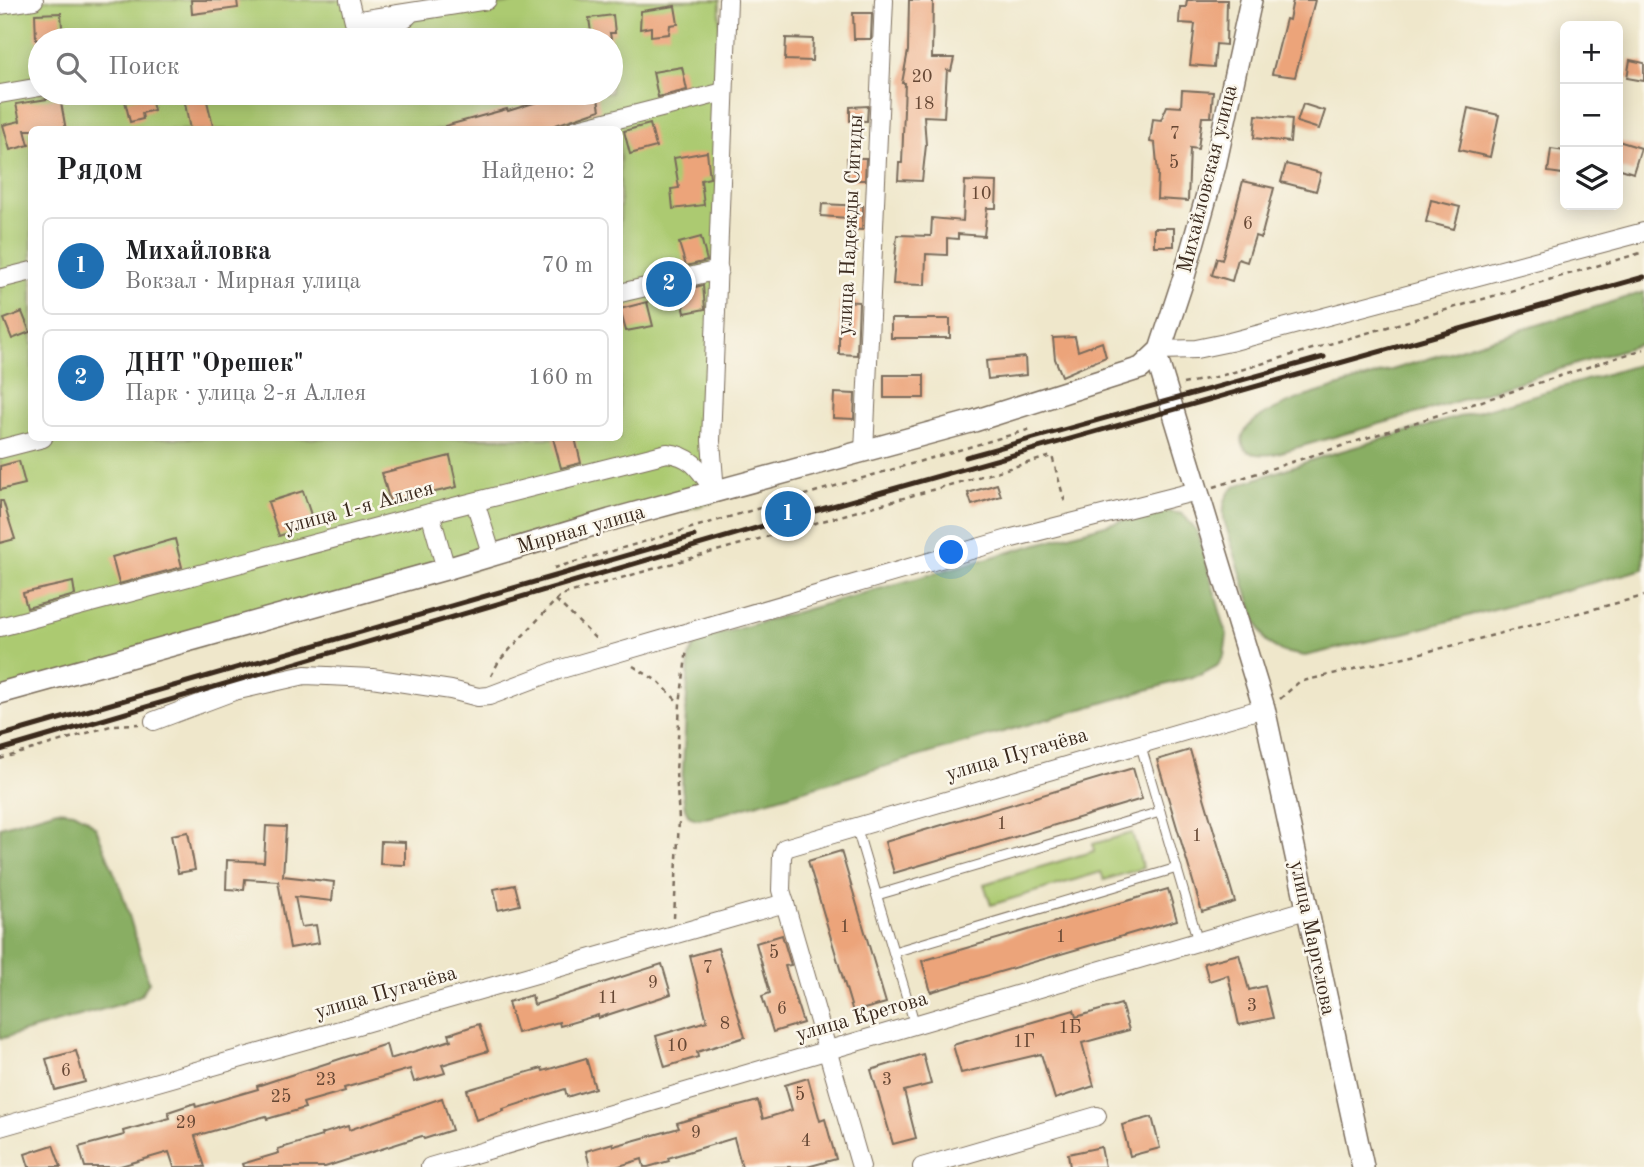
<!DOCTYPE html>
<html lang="ru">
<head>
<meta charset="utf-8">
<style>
  body { margin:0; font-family:"Old Standard TT",serif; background:#f2f2f2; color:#202124 }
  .controls { position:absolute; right:21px; top:21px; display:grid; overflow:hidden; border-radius:10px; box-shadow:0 4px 18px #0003 }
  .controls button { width:63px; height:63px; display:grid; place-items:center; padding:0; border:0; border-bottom:2px solid #e0e0e0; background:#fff; color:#202124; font:35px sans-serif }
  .you { position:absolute; left:952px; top:553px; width:24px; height:24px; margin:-18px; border:5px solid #fff; border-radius:50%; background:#1a73e8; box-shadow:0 0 0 10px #1a73e833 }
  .badge { display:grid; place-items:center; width:46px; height:46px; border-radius:50%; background:#1f6fb2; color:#fff; font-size:23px; font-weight:700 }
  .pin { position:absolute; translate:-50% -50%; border:4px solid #fff; box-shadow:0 2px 7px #0006 }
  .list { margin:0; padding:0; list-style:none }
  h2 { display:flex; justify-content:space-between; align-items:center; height:91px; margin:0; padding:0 28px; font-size:30px }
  h2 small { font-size:23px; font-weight:400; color:#757577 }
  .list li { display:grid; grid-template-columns:46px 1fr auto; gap:21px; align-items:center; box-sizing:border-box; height:98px; margin:0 14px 14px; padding:0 14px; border:2px solid #e0e0e0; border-radius:10px }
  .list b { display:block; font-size:26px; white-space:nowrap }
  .list p { margin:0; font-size:23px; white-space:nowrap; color:#757577 }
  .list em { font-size:23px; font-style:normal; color:#757577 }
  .icon { flex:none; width:38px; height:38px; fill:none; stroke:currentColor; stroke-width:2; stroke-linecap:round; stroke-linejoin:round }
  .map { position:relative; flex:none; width:1644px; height:1167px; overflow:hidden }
  .search { position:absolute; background:#fff; box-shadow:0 4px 18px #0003; left:28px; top:28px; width:595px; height:77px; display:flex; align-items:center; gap:18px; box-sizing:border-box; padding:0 24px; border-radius:38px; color:#757577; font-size:26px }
  .panel { position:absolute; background:#fff; box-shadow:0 4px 18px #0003; left:28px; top:126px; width:595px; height:315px; border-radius:10px }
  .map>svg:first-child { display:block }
  .green { fill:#acca71; stroke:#747a48; stroke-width:2; fill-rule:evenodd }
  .forest { fill:#89ae63; stroke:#626c40; stroke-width:2 }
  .building { fill:#eca47a }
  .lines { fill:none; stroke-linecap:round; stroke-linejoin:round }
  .service-casing { stroke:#7a6c5b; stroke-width:11 }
  .minor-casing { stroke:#7a6c5b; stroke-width:20 }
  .tertiary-casing { stroke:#7a6c5b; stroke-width:24 }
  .path { stroke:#7a6c5b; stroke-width:2.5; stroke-dasharray:5 5; stroke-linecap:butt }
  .service { stroke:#fff; stroke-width:9 }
  .minor { stroke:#fff; stroke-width:18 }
  .tertiary { stroke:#fff; stroke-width:21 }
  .rail { stroke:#3b2a1e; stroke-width:5 }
  .labels { text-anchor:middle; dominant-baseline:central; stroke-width:5; stroke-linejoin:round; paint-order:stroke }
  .number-label { font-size:18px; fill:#674835 }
  .street-label { font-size:21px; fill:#3b2a1e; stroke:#fbf7ec }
</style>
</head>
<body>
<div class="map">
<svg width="1644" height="1167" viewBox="0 0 1644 1167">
  <rect width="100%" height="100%" fill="#fbf7ec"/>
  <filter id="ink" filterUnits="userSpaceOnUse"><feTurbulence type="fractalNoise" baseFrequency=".0143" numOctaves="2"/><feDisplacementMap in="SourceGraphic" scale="14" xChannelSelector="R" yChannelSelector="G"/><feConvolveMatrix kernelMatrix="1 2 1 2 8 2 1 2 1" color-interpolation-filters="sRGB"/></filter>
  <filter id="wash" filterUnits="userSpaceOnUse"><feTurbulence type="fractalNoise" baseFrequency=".00686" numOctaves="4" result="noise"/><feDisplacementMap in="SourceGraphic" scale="28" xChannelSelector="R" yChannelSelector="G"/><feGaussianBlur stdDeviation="1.57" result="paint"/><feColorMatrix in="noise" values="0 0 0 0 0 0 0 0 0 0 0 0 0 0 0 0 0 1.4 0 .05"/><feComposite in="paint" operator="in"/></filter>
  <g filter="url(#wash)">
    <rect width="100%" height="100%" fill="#efe7cb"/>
    <g class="green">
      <path d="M0,0H359L366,25L532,0H720L714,502L0,701ZM40,40H611V93H40ZM32,130H620V438H32Z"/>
      <polygon points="1132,833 1143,868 1104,880 1101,872 991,905 984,884 1094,851 1093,844"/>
    </g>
    <g class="forest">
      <path d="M1644,292V343L1432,409L1274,454C1265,455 1249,456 1244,447C1232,423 1286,404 1301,398Z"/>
      <path d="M1644,363V569L1408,632L1305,656L1283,652L1266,642L1255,618L1224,520C1223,504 1224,497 1235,486L1321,457Z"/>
      <polygon points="1158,510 1183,514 1197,532 1227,635 1224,656 1217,666 1202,674 711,817 696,819 689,816 685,808 682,787 689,657 694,646 702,639"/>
      <polygon points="57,810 74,812 87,819 96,828 122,892 149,982 141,995 121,1004 0,1039 0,827"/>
    </g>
    <g id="blocks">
      <g class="building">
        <polygon points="191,0 237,0 238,8 192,14"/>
        <polygon points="909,0 933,0 932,58 954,58 951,71 947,70 944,117 924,116 926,145 922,181 898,180 899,163 902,163 905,83 902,83 908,51"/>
        <polygon points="1187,0 1227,0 1226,45 1216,44 1214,67 1190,65 1195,24 1179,23 1180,7 1186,7"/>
        <polygon points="1293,0 1315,0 1295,77 1272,74 1286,19 1289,20"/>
        <polygon points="675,6 678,24 670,25 669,34 651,36 651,27 640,29 641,11"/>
        <polygon points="61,13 63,40 36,40 35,14"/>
        <polygon points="853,13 872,13 871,39 854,39"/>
        <polygon points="613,15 615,33 610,33 611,39 592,40 589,18"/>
        <polygon points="786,38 813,39 812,61 785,60"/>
        <polygon points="1630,60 1644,63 1644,81 1627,78"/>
        <polygon points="682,67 687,90 658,97 653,72"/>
        <polygon points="1182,90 1213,92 1211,117 1202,117 1198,149 1190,148 1188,201 1157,199 1158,174 1155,143 1150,142 1153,119 1161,120 1167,106 1181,107"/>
        <polygon points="205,93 214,130 190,130 184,98"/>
        <polygon points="566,93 597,93 600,110 541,130 446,130 445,126 507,109 508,111"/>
        <polygon points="150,95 154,110 142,113 143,119 130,122 125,101"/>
        <polygon points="60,97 66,130 25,130 29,145 10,150 3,125 20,121 16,104"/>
        <polygon points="1303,104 1325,111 1319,129 1297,122"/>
        <polygon points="868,106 867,121 850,121 850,107"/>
        <polygon points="1468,108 1499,115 1490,157 1459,150"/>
        <polygon points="1256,115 1292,119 1290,142 1254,138"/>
        <polygon points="650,124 656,147 630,154 624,131"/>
        <polygon points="1618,141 1641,148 1633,173 1618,168"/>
        <polygon points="1551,149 1565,151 1563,174 1548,172"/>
        <polygon points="707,152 710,178 701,180 704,205 673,209 671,189 679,188 674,158"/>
        <polygon points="847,158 866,158 865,180 848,180"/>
        <polygon points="1286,164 1321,173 1316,191 1281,182"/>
        <polygon points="965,181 997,182 996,208 987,208 984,236 958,234 958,239 947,238 947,255 926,254 925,285 893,284 897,235 931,236 932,218 963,221"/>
        <polygon points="1243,181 1274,188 1261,238 1255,236 1247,262 1238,259 1232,281 1212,275 1217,258 1222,260"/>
        <polygon points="1431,200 1460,207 1454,229 1426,222"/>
        <polygon points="822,204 863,206 862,230 848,229 848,218 821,216"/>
        <rect x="1154" y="228" width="20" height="18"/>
        <polygon points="701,237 707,261 686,266 679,243"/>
        <polygon points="703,285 705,309 685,313 680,291"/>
        <polygon points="839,301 859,302 857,355 839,354"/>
        <polygon points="647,302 653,326 626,331 620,309"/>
        <polygon points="22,312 30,332 12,339 4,319"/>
        <rect x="891" y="319" width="59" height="19"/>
        <polygon points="1075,337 1078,351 1102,342 1106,357 1062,376 1055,359 1053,338"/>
        <polygon points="1025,357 1026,375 988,379 986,361"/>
        <rect x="884" y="375" width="40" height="23"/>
        <polygon points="834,393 855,394 854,419 833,418"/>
        <polygon points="553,438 575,438 581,463 561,468"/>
        <polygon points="450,456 457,487 414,497 415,499 391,506 382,473"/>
        <polygon points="19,461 25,484 0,490 0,466"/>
        <polygon points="997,484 1001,496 972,505 968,493"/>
        <polygon points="303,491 314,524 279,536 268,502"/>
        <polygon points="0,501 3,501 15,539 0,543"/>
        <polygon points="175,539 182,567 119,584 112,557"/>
        <polygon points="73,582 75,595 27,608 23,593"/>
        <polygon points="1190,750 1235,902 1202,912 1157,760"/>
        <polygon points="1133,768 1142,799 894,873 885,842"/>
        <polygon points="266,826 286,827 283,876 334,882 332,901 295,897 301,927 316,925 319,943 290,948 278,881 245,879 244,890 226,889 227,860 264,862"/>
        <polygon points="188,832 195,870 178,873 171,835"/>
        <polygon points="381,841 405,842 405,865 380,864"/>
        <polygon points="841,851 886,1003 853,1012 808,861"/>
        <polygon points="515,885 520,905 498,910 494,889"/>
        <polygon points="1168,889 1177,920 931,992 922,961"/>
        <polygon points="782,935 791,965 785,966 803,1023 773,1032 762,996 770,993 756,943"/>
        <polygon points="718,948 745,1037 697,1052 698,1057 665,1067 656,1036 707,1021 690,956"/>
        <polygon points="1239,954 1249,990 1265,986 1273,1018 1239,1025 1228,975 1209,981 1204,963"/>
        <polygon points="662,964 671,994 598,1018 598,1015 560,1026 559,1022 517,1033 508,1002 532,995 534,1005"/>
        <polygon points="1121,1004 1129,1030 1082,1043 1094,1086 1055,1099 1041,1054 961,1073 953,1045 1074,1010 1076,1017"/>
        <polygon points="479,1024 488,1051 442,1065 445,1073 414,1082 410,1069 344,1088 345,1091 303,1103 305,1108 267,1119 266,1116 195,1136 205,1167 174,1167 169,1152 117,1167 85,1167 79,1147 124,1135 123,1131 170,1118 168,1112 195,1103 196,1107 258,1089 257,1086 386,1044 390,1059 451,1040 449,1034"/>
        <polygon points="76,1051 85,1082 55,1090 46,1059"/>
        <polygon points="923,1054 931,1084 904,1091 916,1138 893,1144 871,1070"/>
        <polygon points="586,1058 595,1088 567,1097 565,1089 503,1109 504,1111 476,1120 467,1090 542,1068 543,1071"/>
        <polygon points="808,1078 820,1121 825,1119 836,1159 807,1167 742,1167 734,1138 668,1158 669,1161 648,1167 644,1167 642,1159 616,1167 590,1167 586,1151 613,1143 614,1146 679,1128 677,1123 705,1115 758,1101 763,1119 792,1110 785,1085"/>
        <polygon points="442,1098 452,1130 424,1139 422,1136 325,1167 243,1167 242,1164 279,1153 278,1149 322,1136 321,1134 348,1126 349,1130"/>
        <polygon points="1152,1117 1160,1148 1130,1156 1122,1125"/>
        <polygon points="53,1145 61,1167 29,1167 25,1154"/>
        <polygon points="1101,1147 1105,1167 1070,1167 1068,1154"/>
      </g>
    </g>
  </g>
  <g filter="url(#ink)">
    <use href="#blocks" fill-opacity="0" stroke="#7a6c5b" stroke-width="2"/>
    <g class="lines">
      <g class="service-casing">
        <g id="service">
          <polyline points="1140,743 1198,941"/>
          <polyline points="856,826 915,1025"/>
          <polyline points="877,895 1160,812"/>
          <polyline points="894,952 1177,868"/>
        </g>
      </g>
      <g class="minor-casing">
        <g id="minor">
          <polyline points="349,0 354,21 487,0"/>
          <polyline points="0,5 34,0"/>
          <polyline points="374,40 408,16"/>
          <polyline points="0,94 40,87"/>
          <polyline points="574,130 724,92"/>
          <polyline points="0,279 32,271"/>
          <polyline points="620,293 719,270"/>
          <polyline points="1160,350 1196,349 1230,342 1644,232"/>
          <polyline points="0,449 43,438"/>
          <polyline points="864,452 884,0"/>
          <polyline points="715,492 711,441 728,0"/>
          <polyline points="475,502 492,556"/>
          <polyline points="430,513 446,569"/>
          <path d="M0,627L430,513L667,453C694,456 701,472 715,492"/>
          <polyline points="154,721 234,691 305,675 372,678 451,690 478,697 489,696 558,670 1012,538 1197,491"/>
          <polyline points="0,1127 785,903"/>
          <polyline points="430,1167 1306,910"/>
          <polyline points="861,1167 781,890 782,856 785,848 1264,708"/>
          <polyline points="922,1167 1097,1116"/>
        </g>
      </g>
      <g class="tertiary-casing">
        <g id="tertiary">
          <polyline points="1156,355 1264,708 1363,1167"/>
          <polyline points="0,693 446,569 610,520 974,421 1141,368 1160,350 1183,280 1215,166 1251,0"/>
        </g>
      </g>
      <g class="path">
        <polyline points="1183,384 1220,376 1644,252"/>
        <polyline points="1214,487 1644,349"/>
        <polyline points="554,568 1031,429"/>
        <polyline points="556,600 599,642"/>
        <polyline points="633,666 659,682 679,703"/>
        <polyline points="491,676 499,661 561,595 1052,456 1066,506"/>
        <polyline points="1280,699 1299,682 1455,645 1644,596"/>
        <polyline points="0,759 114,725 139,724"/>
        <polyline points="674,918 679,820 676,772 680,704 687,649"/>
      </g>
      <use href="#service" class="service"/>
      <use href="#minor" class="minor"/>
      <use href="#tertiary" class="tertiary"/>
      <g class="rail">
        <polyline points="966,457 1324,357"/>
        <polyline points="0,736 694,536"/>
        <polyline points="0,750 790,518 1644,277"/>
      </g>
    </g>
  </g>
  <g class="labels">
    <g class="number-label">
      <text x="922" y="77">20</text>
      <text x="924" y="104">18</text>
      <text x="1175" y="134">7</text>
      <text x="1174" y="163">5</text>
      <text x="981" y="194">10</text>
      <text x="1248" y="224">6</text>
      <text x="1002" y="824">1</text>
      <text x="1197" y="836">1</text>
      <text x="845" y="927">1</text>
      <text x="1061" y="937">1</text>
      <text x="774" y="953">5</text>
      <text x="708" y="968">7</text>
      <text x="653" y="983">9</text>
      <text x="608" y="998">11</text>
      <text x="1252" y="1006">3</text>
      <text x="782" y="1009">6</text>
      <text x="725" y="1024">8</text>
      <text x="1070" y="1028">1Б</text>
      <text x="1024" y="1042">1Г</text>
      <text x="677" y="1046">10</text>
      <text x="66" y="1071">6</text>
      <text x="326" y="1080">23</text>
      <text x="887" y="1080">3</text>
      <text x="800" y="1095">5</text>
      <text x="281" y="1097">25</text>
      <text x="186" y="1123">29</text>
      <text x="696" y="1133">9</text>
      <text x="806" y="1141">4</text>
    </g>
    <g class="street-label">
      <text transform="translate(1208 179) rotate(-76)">Михайловская улица</text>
      <text transform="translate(851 225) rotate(-87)">улица Надежды Сигиды</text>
      <text transform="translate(359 508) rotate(-15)">улица 1-я Аллея</text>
      <text transform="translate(581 530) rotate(-16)">Мирная улица</text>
      <text transform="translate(1017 755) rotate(-16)">улица Пугачёва</text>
      <text transform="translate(1312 938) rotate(78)">улица Маргелова</text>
      <text transform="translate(386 993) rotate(-16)">улица Пугачёва</text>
      <text transform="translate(862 1017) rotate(-16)">улица Кретова</text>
    </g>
  </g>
</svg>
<div class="controls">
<button>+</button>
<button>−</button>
<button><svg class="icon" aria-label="layers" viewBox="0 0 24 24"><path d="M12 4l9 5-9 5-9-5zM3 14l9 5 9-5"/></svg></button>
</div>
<div class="you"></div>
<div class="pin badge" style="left:788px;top:514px">1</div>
<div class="pin badge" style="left:669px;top:284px">2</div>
<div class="search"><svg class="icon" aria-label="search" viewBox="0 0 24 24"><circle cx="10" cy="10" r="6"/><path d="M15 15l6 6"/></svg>Поиск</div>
<section class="panel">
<h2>Рядом<small>Найдено: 2</small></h2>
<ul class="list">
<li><span class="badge">1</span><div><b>Михайловка</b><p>Вокзал · Мирная улица</p></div><em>70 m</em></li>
<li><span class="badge">2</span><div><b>ДНТ &quot;Орешек&quot;</b><p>Парк · улица 2-я Аллея</p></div><em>160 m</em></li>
</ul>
</section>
</div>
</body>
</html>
